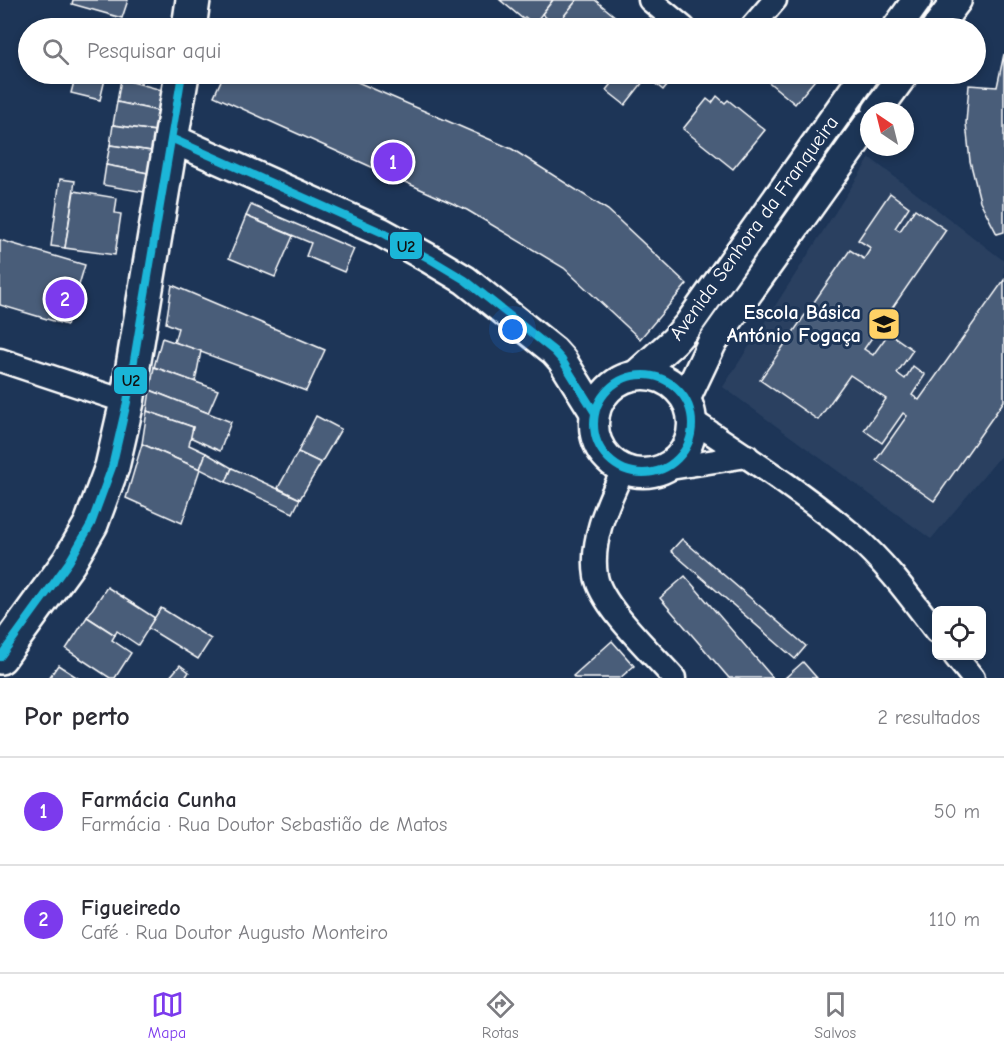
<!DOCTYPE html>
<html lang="pt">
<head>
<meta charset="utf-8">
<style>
  body { margin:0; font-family:"Comic Neue",sans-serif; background:#f2f2f3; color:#2b2b33 }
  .controls { position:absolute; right:18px; bottom:18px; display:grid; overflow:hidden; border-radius:9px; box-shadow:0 3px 9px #0003 }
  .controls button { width:54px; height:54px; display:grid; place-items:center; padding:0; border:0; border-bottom:2px solid #e1e1e2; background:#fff; color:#2b2b33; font:30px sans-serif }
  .compass { position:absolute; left:860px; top:102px; width:54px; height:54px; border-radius:50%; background:#fff; box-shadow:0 3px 9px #0003; rotate:325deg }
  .you { position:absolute; left:513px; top:330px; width:21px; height:21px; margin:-15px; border:4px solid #fff; border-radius:50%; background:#1a73e8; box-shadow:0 0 0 9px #1a73e833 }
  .badge { display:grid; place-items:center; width:39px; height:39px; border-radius:50%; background:#7c3aed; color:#fff; font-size:20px; font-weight:700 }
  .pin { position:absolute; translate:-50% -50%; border:3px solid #fff; box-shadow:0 2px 6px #0006 }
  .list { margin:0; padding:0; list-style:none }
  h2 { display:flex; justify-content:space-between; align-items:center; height:78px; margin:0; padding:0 24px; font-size:26px }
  h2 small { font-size:20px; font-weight:400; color:#7c7c81 }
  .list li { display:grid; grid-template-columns:39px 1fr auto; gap:18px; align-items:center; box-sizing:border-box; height:108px; padding:0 24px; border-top:2px solid #e1e1e2 }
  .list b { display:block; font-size:22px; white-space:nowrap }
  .list p { margin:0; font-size:20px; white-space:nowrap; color:#7c7c81 }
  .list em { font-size:20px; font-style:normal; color:#7c7c81 }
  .icon { flex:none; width:33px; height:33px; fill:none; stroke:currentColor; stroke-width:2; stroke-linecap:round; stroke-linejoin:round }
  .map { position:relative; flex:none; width:1004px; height:678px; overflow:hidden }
  .search { position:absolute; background:#fff; box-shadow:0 3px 9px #0003; left:18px; right:18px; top:18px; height:66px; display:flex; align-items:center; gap:15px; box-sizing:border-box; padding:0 21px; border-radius:33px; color:#7c7c81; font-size:22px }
  .sheet { height:294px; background:#fff }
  nav { display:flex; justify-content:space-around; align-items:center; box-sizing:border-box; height:84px; border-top:2px solid #e1e1e2; background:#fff; font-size:16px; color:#7c7c81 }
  nav a { display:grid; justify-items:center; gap:3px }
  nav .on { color:#7c3aed }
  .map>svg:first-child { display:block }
  .built { fill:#2a4161 }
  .building { fill:#4a5d79; stroke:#fff; stroke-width:1.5 }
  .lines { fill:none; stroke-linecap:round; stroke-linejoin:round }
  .minor-casing { stroke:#fff; stroke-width:27 }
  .tertiary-casing { stroke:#fff; stroke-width:33 }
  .secondary-casing { stroke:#fff; stroke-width:38 }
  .minor { stroke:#1d3557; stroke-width:22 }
  .tertiary { stroke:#1d3557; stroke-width:28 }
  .secondary { stroke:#1d3557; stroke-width:33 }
  .bus-1-casing { stroke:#1d3557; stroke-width:12 }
  .bus-1 { stroke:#1ab6d8; stroke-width:8 }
  .labels { text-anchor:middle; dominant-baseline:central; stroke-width:6; stroke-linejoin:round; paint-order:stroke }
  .street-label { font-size:20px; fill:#fff; stroke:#1d3557 }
  .poi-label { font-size:20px; font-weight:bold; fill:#fff; stroke:#1d3557; text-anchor:end }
  .line-badge { stroke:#1d3557; stroke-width:2 }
  .pale-badge-label { font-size:16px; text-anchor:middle; font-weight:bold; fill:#111 }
</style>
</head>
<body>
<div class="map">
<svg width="1004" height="678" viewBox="0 0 1004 678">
  <rect width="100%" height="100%" fill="#1d3557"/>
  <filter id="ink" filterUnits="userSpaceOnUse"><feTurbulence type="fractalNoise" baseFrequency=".0167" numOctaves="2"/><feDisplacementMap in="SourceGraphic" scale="12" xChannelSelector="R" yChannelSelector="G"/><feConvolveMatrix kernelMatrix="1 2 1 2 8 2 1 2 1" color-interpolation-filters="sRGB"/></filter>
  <g filter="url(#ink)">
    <polygon class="built" points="870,158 1004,261 1004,452 931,539 723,387"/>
    <g class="building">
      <polygon points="73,0 128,0 122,18 72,4"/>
      <polygon points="500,0 553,0 534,24 525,17 523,19"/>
      <polygon points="553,0 577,0 556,26 542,14"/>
      <polygon points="577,0 595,0 616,17 607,28 554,28"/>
      <polygon points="1004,54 1004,232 997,234 980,201 970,161 966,123 969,85 997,87"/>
      <polygon points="76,74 106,75 100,100 71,93"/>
      <polygon points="122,74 144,74 140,85 121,79"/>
      <polygon points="224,74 339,74 512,149 608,210 687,284 640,339 564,268 467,210 214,96"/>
      <polygon points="619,74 676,74 663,90 647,77 625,105 606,90"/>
      <polygon points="759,74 817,74 819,75 795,104"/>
      <polygon points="121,79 162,90 158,111 117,102"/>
      <polygon points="717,96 725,103 728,100 765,130 733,169 683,129 707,99 712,103"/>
      <polygon points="117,102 158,111 155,131 113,125"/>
      <polygon points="113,125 155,131 151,151 110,145"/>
      <polygon points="110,145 151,151 148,173 106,165"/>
      <polygon points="106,165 148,173 144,192 103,185"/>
      <polygon points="60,179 75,181 65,248 51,246"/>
      <polygon points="74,191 117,198 115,213 121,214 115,255 65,248"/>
      <polygon points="890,193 909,207 895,228 900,231 915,209 946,230 864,349 873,355 889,333 913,350 897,373 905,379 913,366 925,375 912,395 919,400 1004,280 1004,401 934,501 876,460 907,416 903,413 882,443 864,430 886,399 850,375 818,420 760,380 850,250 864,259 871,248 858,240"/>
      <polygon points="251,205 354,249 344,272 306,256 311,243 246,216"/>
      <polygon points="246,216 293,236 275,277 229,258"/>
      <polygon points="0,240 85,265 67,325 0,305"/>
      <polygon points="172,285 325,350 306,391 174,342 178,328 166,323"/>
      <polygon points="162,338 201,351 195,382 154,367"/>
      <polygon points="154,367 218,390 208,413 150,390"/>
      <polygon points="150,390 231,422 220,451 190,437 193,427 147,411"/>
      <polygon points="147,411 193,427 189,445 206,453 200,469 142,444"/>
      <polygon points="316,416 341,429 321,463 298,452"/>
      <polygon points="142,444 200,469 182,523 126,498"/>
      <polygon points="298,452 321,463 300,499 278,488"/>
      <polygon points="206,453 232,468 226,482 200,469"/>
      <polygon points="232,468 300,499 293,513 226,482"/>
      <polygon points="682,539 806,646 795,659 671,551"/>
      <polygon points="685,576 773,678 729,678 660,598"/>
      <polygon points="107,587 155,618 138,645 117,631 115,635 87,617"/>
      <polygon points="161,608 211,639 198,659 148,628"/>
      <polygon points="87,617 115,635 112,640 131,653 115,678 110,678 66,649"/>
      <polygon points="612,641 634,666 620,678 575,678 573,676"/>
      <polygon points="803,662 817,678 785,678"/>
      <polygon points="58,665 78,678 49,678"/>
      <polygon points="180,665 189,672 185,678 169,678"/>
    </g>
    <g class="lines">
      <g class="minor-casing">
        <g id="minor">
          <polyline points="650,0 684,28"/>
          <polyline points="751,28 775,0"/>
          <polyline points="0,360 127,402"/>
          <path d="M693,421C747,457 803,493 853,535C885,562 911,598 936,631"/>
          <polyline points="664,469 747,456"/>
          <path d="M623,470C608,503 590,539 596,576C601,606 653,654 674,678"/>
          <polyline points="955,656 973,678"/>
        </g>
      </g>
      <g class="tertiary-casing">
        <g id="tertiary">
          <polyline points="897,28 917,0"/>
          <polyline points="936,28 957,0"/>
          <polyline points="877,111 904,74"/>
          <polyline points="173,139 381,232 430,259 465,280 554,351 562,360 595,413"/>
          <circle cx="643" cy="424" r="49"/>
          <polyline points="636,375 674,341 688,325 865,74"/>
          <polyline points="686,398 712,343 869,123"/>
        </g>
      </g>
      <g class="secondary-casing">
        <g id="secondary">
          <polyline points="189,28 193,0"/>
          <polyline points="0,657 69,562 91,524 112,467 127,402 182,74"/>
        </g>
      </g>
      <use href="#minor" class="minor"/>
      <use href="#tertiary" class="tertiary"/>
      <use href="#secondary" class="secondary"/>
      <g class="bus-1-casing">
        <g id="bus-1">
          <polyline points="173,139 381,232 430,259 465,280 554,351 562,360 595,413"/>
          <circle cx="643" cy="424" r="49"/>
          <polyline points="0,657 69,562 91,524 112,467 127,402 182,74"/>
        </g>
      </g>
      <use href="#bus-1" class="bus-1"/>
    </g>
  </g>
  <defs>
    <g id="school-square" transform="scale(1.725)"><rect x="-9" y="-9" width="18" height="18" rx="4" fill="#ffd166" stroke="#1d3557"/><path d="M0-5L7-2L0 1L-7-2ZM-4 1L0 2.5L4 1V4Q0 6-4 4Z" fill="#111"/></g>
  </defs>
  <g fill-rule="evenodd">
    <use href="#school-square" x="884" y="324"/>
  </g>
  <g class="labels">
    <g class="street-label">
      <text transform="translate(754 228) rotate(-54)">Avenida Senhora da Franqueira</text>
    </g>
    <g class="poi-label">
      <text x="861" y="312">Escola Básica<tspan x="861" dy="23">António Fogaça</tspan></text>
    </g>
  </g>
  <g class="line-badge">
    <rect x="389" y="231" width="34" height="29" rx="6" fill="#1ab6d8"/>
    <rect x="113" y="366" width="35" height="29" rx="6" fill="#1ab6d8"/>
  </g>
  <g class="pale-badge-label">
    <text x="406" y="252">U2</text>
    <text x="131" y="386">U2</text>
  </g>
</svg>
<div class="controls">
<button><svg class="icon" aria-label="locate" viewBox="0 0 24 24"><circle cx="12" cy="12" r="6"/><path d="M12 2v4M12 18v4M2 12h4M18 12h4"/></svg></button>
</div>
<svg class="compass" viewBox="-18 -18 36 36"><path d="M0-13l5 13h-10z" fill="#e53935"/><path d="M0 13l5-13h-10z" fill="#7c7c81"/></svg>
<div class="you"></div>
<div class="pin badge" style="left:393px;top:162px">1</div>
<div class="pin badge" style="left:65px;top:299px">2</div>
<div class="search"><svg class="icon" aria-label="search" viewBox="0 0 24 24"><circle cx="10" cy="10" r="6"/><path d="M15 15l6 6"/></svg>Pesquisar aqui</div>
</div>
<section class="sheet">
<h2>Por perto<small>2 resultados</small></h2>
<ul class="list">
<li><span class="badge">1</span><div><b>Farmácia Cunha</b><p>Farmácia · Rua Doutor Sebastião de Matos</p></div><em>50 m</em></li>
<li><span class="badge">2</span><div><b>Figueiredo</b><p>Café · Rua Doutor Augusto Monteiro</p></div><em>110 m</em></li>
</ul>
</section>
<nav>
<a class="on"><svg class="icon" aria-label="map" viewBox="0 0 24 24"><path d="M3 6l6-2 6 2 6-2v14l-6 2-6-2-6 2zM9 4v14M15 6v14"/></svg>Mapa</a>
<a><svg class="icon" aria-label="directions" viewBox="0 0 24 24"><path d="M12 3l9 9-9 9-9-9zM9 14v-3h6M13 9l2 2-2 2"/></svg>Rotas</a>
<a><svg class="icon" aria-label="saved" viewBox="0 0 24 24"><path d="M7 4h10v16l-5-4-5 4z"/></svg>Salvos</a>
</nav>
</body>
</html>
